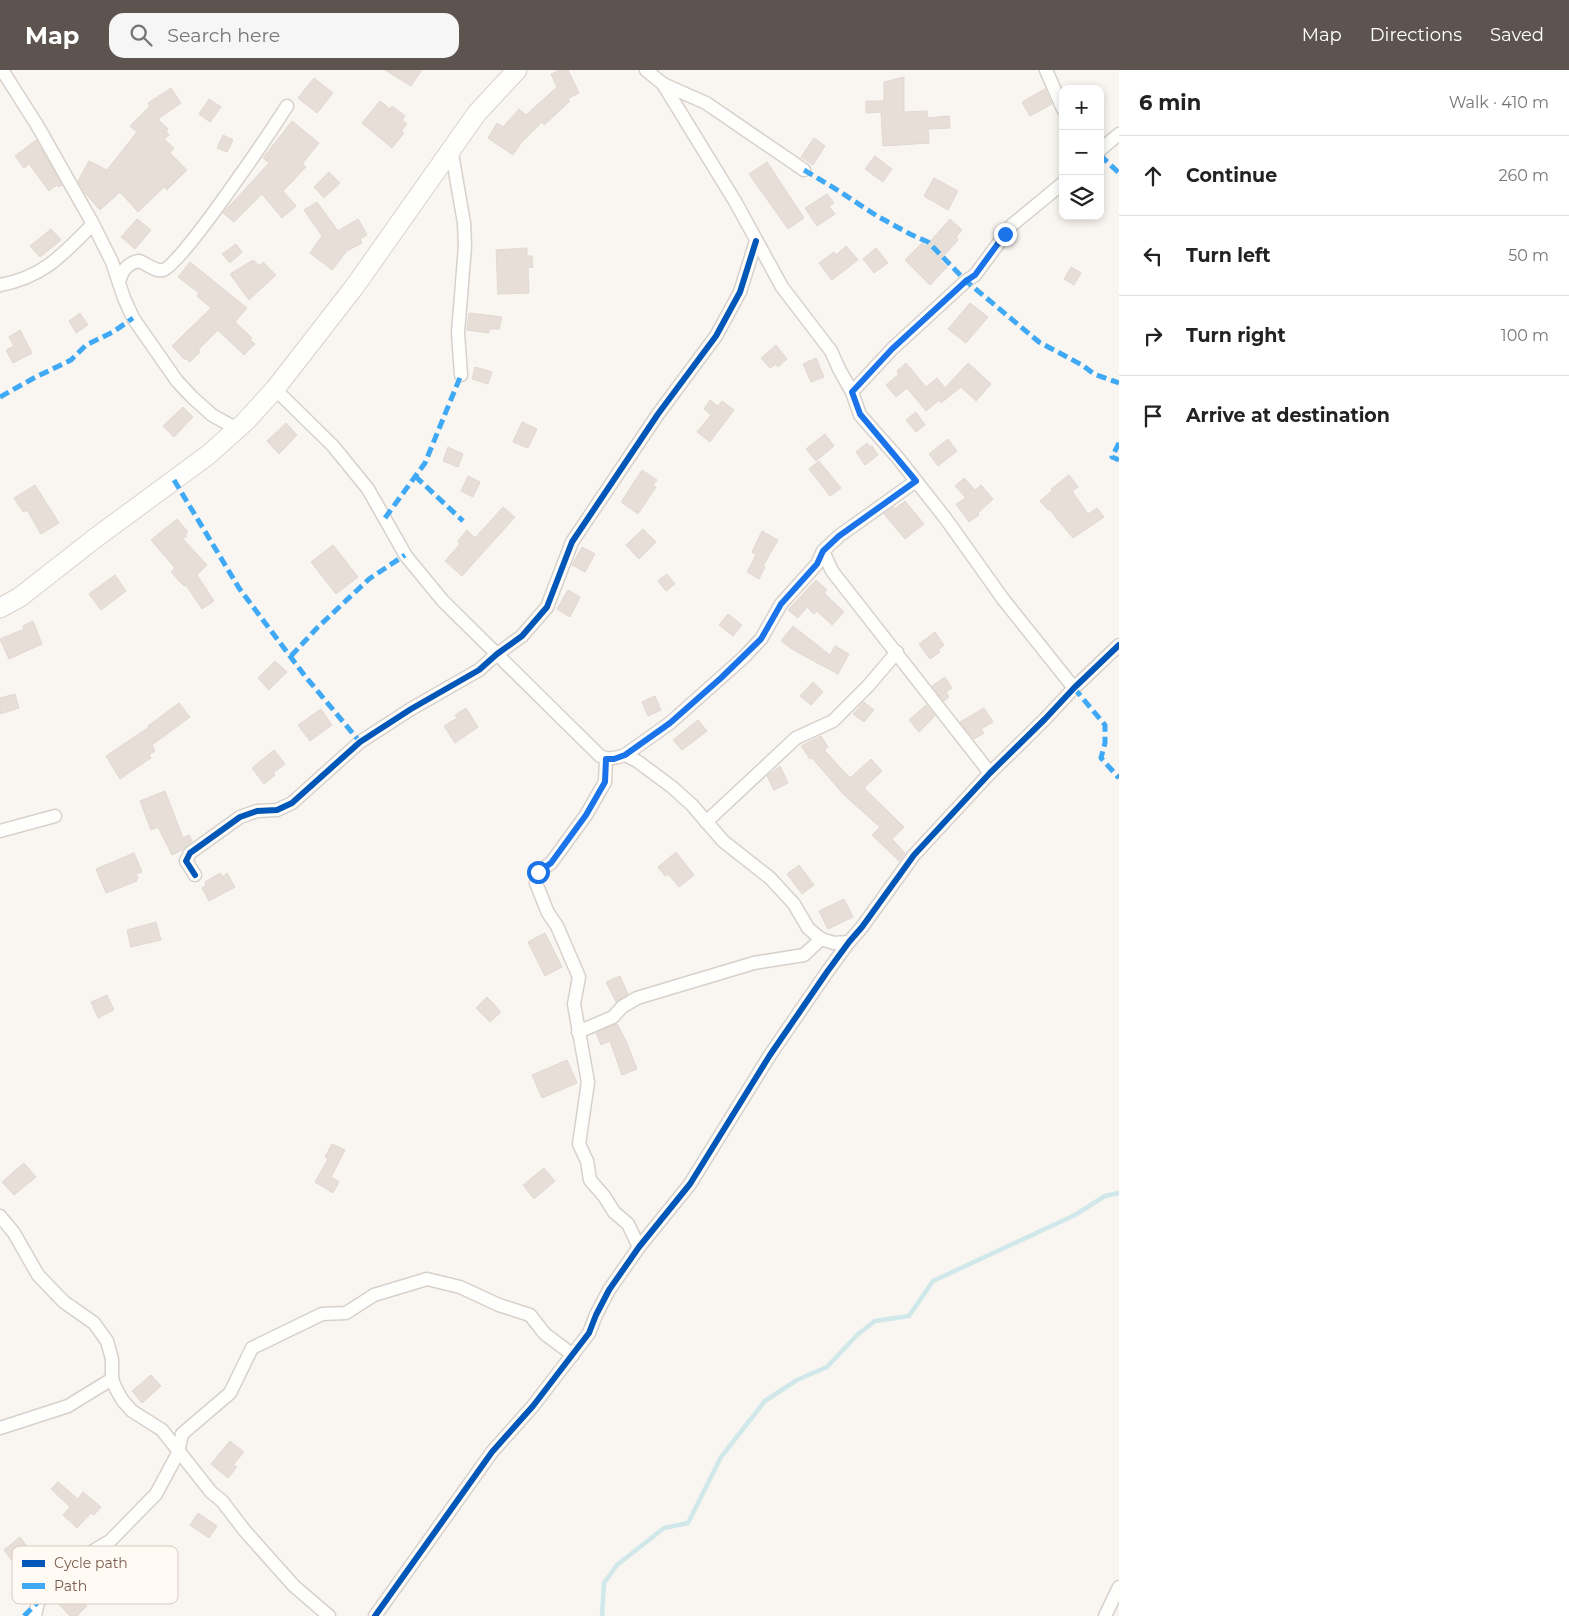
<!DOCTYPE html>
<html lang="en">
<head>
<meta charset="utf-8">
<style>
  body { margin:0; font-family:Montserrat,sans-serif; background:#f6f6f6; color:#222 }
  .controls { position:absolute; right:15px; top:15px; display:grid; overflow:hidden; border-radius:10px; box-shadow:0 2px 8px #0003 }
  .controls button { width:45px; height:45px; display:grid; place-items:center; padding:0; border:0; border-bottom:1px solid #e0e0e0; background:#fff; color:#222; font:25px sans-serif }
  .stop { position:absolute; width:15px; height:15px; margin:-11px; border:4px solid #1a73e8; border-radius:50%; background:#fff }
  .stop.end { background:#1a73e8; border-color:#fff; box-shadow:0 1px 5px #0008 }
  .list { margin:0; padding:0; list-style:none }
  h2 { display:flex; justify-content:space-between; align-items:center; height:65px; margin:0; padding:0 20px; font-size:21px }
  h2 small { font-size:16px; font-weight:400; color:#767676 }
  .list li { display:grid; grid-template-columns:32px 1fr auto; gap:15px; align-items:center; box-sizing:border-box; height:80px; padding:0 20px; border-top:1px solid #e0e0e0 }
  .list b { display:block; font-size:19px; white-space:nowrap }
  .list em { font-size:16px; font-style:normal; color:#767676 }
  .icon { flex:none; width:28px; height:28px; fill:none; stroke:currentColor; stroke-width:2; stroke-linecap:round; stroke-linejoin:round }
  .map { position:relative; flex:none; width:1119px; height:1546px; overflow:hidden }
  header { display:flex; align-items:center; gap:30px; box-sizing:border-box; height:70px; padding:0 25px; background:#5d544f; color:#fff }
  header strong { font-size:24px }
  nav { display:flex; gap:28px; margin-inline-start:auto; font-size:18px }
  .search { width:350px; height:45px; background:#f6f6f6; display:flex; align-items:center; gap:12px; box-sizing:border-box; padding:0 18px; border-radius:15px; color:#767676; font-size:19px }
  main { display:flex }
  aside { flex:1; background:#fff }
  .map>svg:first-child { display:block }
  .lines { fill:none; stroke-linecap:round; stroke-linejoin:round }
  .stream { stroke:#d0e8ea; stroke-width:4.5 }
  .building { fill:#e6ded7; stroke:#e2d8d2 }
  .street-casing { stroke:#d7d1cb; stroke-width:15 }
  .secondary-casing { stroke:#d9d2cb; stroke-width:21 }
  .street { stroke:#fefefd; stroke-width:12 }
  .secondary { stroke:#fefefd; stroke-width:19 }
  .quiet { stroke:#3fa9f5; stroke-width:5; stroke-dasharray:10 5; stroke-linecap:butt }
  .cycleway-casing { stroke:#fffaf3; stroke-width:9 }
  .cycleway { stroke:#0057b8; stroke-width:6 }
  .route { stroke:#1a73e8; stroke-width:6 }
  .key { fill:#fffaf3; stroke:#d7cbc1; stroke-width:1 }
  .key-label { font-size:14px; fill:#7a5c4d }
</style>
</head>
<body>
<header>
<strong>Map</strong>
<div class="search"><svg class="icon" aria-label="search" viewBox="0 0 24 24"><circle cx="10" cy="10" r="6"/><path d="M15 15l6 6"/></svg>Search here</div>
<nav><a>Map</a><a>Directions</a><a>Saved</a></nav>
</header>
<main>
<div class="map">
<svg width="1119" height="1546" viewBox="0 0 1119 1546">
  <rect width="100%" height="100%" fill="#f9f5f0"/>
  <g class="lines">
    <polyline class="stream" points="602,1546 604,1513 617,1495 664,1458 688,1453 721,1387 765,1331 797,1310 827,1297 857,1265 875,1251 909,1246 933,1211 1075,1145 1105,1126 1119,1123"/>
  </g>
  <g class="building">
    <polygon points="385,0 422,0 411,16"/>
    <polygon points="560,0 568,0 579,23 567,29 570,31 544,55 542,52 521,73 513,85 488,68 497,53 503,57 519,39 526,45 557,17 551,4"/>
    <polygon points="904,7 904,42 927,41 928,48 949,46 950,58 928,59 929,73 883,76 881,42 866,43 866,31 884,31 884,12"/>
    <polygon points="314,8 333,23 317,43 298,28"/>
    <polygon points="171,18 181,33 158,49 168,59 166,61 169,65 164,69 174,78 170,83 187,100 167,120 164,117 138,142 120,122 100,140 85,123 78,111 89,91 107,100 137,62 130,56 150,36 148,33"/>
    <polygon points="1045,19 1052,34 1030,46 1022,32"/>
    <polygon points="209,29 221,37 210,52 199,44"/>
    <polygon points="380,31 390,39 392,36 405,46 402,50 407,54 401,61 404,63 392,78 362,53"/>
    <polygon points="292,51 319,73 302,94 306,97 283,121 296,136 282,148 262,124 234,152 223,143 269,93 263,88"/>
    <polygon points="223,65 233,70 227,82 217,78"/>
    <polygon points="814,68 825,76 813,95 801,87"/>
    <polygon points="36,70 62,115 59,117 57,115 49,121 29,94 24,98 15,86"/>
    <polygon points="875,86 892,99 883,112 865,99"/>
    <polygon points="767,92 804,148 788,159 749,104"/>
    <polygon points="329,102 340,113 324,128 314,117"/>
    <polygon points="934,108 958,121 948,140 924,126"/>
    <polygon points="827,124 834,133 829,136 835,144 817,156 805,138"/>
    <polygon points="317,132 338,161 358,149 367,165 360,169 362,173 347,181 332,200 310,183 322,166 304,140"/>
    <polygon points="137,149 151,160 135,179 121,167"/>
    <polygon points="950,149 962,160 956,167 958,170 940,190 947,197 930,215 905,190 922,173 926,176"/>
    <polygon points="51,159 61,170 40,187 30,176"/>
    <polygon points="236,174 242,182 230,193 222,184"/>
    <polygon points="846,176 858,190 832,210 819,193 834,182 836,185"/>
    <polygon points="527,178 527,186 532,186 533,197 528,198 529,223 498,224 496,180"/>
    <polygon points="876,178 888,193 874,203 863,189"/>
    <polygon points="253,190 260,196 263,192 276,205 249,230 230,204"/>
    <polygon points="190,192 247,238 235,252 252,268 250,270 255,274 244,285 218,260 198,280 200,282 190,292 186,289 185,290 172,276 211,238 197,226 199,223 178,207"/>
    <polygon points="1071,197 1081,203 1074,215 1064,209"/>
    <polygon points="970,233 988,247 966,273 948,259"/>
    <polygon points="80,243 88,255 76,263 69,251"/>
    <polygon points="469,243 502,247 499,259 489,259 489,263 467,260"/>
    <polygon points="20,260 32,283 13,293 6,280 14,276 9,267"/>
    <polygon points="776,275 787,289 778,297 776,294 770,298 761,288"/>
    <polygon points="816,288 824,307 811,312 803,294"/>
    <polygon points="906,293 926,317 937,308 945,318 968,293 991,314 976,331 961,317 941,333 939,330 926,341 907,318 896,327 886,315 899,304 897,301"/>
    <polygon points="475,297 492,302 488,314 472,309"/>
    <polygon points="710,330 718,336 722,331 734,340 710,372 697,362 711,345 704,339"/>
    <polygon points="183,337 193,347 174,367 163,356"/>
    <polygon points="916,342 925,355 916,362 906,350"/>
    <polygon points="522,352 537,359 528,378 513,372"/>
    <polygon points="286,353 297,365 279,384 267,371"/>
    <polygon points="825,364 834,376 816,391 806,379"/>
    <polygon points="948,369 957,381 938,396 929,384"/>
    <polygon points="867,373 870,377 872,376 878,385 865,395 856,382"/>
    <polygon points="448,377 463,384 458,397 443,391"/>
    <polygon points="819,391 841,418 830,426 809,399"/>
    <polygon points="642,400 657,410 653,415 656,417 638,444 621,432"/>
    <polygon points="1069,405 1078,417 1072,421 1088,444 1097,438 1104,447 1073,468 1049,439 1048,440 1040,431 1053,420 1051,419"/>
    <polygon points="468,406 480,412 473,427 461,421"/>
    <polygon points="964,408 975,420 981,415 993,429 978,443 979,445 969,452 956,434 966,428 955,416"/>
    <polygon points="35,415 59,453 41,464 27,440 23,442 14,428"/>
    <polygon points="905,431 924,454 905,469 884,444 894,437 895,439"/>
    <polygon points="503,437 515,447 462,506 445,491 460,474 458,471 467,460 475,468"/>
    <polygon points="177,449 188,462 185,464 187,466 183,469 207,495 197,505 214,531 202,539 186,515 184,516 171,502 175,498 151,470"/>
    <polygon points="643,459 656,472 639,489 626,475"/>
    <polygon points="762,461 778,470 763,496 765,497 759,509 747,502 756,485 752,482"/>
    <polygon points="333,475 358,507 336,524 311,492"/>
    <polygon points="582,477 595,484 585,502 572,495"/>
    <polygon points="667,504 675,514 666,521 658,511"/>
    <polygon points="115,505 126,521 101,540 89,524"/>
    <polygon points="816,510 827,520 824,523 844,542 832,555 817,541 814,544 807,537 798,548 788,540"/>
    <polygon points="568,520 580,527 570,547 557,539"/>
    <polygon points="728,544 742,555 733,566 719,555"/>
    <polygon points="33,551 42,574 9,589 0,569 24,559 23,556"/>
    <polygon points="793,556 830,585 835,576 849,584 838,604 795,581 781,571"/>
    <polygon points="935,562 944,575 938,580 940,582 930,589 919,574"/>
    <polygon points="275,591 287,602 269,620 258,608"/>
    <polygon points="945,607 952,618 946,622 949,627 944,631 932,616"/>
    <polygon points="813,612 823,622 811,635 800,626"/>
    <polygon points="15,624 19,638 0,644 0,628"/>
    <polygon points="655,626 661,640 648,646 642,632"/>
    <polygon points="864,632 874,640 864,652 853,644"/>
    <polygon points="179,633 190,647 152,675 155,681 149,685 151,688 120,709 106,686 149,657 148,656"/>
    <polygon points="926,635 935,646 919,662 909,650"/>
    <polygon points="466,638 478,657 455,673 444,656 457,648 455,645"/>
    <polygon points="984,638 993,652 981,659 984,663 974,669 960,652"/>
    <polygon points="321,639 332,655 310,671 298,655"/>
    <polygon points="698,650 707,661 682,680 673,670"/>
    <polygon points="821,666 828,677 824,680 850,708 871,689 882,701 864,718 904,757 892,769 905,783 899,791 872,765 880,757 844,725 812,688 810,689 801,676"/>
    <polygon points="274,680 285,694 273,703 275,705 264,714 252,698"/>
    <polygon points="780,696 788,713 774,720 767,706"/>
    <polygon points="165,721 183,768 189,765 192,771 182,780 172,785 158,757 151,760 140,731"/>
    <polygon points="676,782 694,805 679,817 668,804 665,806 658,797"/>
    <polygon points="134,783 142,802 136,804 138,808 136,809 137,811 106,823 96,799"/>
    <polygon points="799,795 814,815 802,824 787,804"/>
    <polygon points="220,803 222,807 227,803 235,817 209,831 202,818 206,815 205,812"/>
    <polygon points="844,829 853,847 828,859 819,841"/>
    <polygon points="156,852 161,870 131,877 127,860"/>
    <polygon points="545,863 562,897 545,906 528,872"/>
    <polygon points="620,906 628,924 616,932 606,912"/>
    <polygon points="107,925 114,940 98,948 91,932"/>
    <polygon points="487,927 501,942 490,952 476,938"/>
    <polygon points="617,954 626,971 637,999 622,1005 610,971 601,975 596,963"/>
    <polygon points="567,990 577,1013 542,1028 532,1005"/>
    <polygon points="332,1074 345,1080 331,1107 339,1112 333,1123 315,1112 328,1089 325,1087"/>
    <polygon points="24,1093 36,1107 14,1125 2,1112"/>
    <polygon points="544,1098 555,1111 534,1129 523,1115"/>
    <polygon points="151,1305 161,1316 142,1333 132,1321"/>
    <polygon points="230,1371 244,1382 233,1395 237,1397 228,1408 211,1394"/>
    <polygon points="58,1412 78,1429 83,1422 101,1437 94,1445 91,1443 77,1458 63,1445 70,1437 51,1419"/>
    <polygon points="198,1443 217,1456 209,1468 190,1455"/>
    <polygon points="20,1467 33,1485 17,1497 4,1480"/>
    <polygon points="68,1517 87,1536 77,1546 70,1546 55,1530"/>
  </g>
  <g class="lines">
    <g class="street-casing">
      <g id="street">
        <polyline points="2,0 37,55 93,154 112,192 124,228 133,248 177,311 192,327 212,345 237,359"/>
        <polyline points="646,0 663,14 736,133 782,217 831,281 839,299 852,322 860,345 898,388 946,449 1003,529 1074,618"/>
        <polyline points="1046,0 1063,39"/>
        <polyline points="663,14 706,33 804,100"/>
        <polyline points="451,78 464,153 465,176 458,263 461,305"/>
        <polyline points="1100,80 1119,64"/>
        <path d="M119,212C122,201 127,193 139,191C146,193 155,202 163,200C180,197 273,58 287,36"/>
        <path d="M0,215C44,207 63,184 93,154"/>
        <path d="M275,319L333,376L368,419L406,486L443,531L600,686C609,690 616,688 625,685L637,691L672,717L692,735L723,771L770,808L794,834L808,858L821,869L834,873L849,872"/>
        <polyline points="852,322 892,279 966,211 975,205 1012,155 1063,113"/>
        <polyline points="823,481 832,501 990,703"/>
        <polyline points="625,685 670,653 744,587 761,569 781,534 817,494 823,481 839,466 916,411"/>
        <polyline points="606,689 605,712 586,745 551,793 538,802 536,813 548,843 557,856 579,907 574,934 588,1012 579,1074 587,1091 590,1110 604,1126 614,1142 628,1154 639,1177"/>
        <polyline points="706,752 796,668 833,651 868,616 897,582"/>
        <polyline points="0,761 55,746"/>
        <polyline points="195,805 186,791 190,783 240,747 257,741 277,740 292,733 360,672 411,639 479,600 497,584 522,566 547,537 572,472 658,344 716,266 740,222 756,171"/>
        <polyline points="578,962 613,947 622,937 637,928 754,893 804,885 821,869"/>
        <polyline points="0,1146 14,1163 38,1205 64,1232 94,1253 107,1271 112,1289 112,1309 116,1319 123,1331 132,1341 162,1360 211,1422 222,1431 245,1461 294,1516 329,1546"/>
        <polyline points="0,1358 68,1336 112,1309"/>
        <polyline points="35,1546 38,1532 78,1490 110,1471 156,1424 178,1383 182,1364 230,1323 252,1278 322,1244 346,1243 374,1225 427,1209 460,1217 499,1235 530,1245 545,1264 573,1285"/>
        <polyline points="375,1546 492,1382 533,1336 589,1263 596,1245 609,1220 639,1177 690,1114 770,985 827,902 849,872 862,857 914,785 990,703 1045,649 1074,618 1119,575"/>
        <polyline points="1105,1546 1119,1517"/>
      </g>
    </g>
    <g class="secondary-casing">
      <polyline id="secondary" points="0,538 20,527 94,469 208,385 245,352 275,319 355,216 477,43 517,0"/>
    </g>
    <use href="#street" class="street"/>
    <use href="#secondary" class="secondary"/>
    <g class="quiet">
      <polyline points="1100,85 1119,103"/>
      <polyline points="804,100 839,121 877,146 910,164 928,172 966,211 1039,272 1082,295 1094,304 1119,313"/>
      <polyline points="0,327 34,308 71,290 86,275 113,262 133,248"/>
      <polyline points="1119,373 1112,387 1119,390"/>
      <polyline points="415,406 463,451"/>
      <polyline points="174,410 239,518 305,606 360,672"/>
      <polyline points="385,448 425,393 461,305"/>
      <polyline points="291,586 317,558 369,509 405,485"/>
      <polyline points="1074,618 1105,655 1105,673 1101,688 1119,708"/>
      <polyline points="24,1546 38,1532"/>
    </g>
    <g class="cycleway-casing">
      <g id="cycleway">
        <polyline points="195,805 186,791 190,783 240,747 257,741 277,740 292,733 360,672 411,639 479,600 497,584 522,566 547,537 572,472 658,344 716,266 740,222 756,171"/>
        <polyline points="375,1546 492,1382 533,1336 589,1263 596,1245 609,1220 639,1177 690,1114 770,985 827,902 849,872 862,857 914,785 990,703 1045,649 1074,618 1119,575"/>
      </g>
    </g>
    <use href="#cycleway" class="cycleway"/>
  </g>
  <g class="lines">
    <polyline class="route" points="538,802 551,793 586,745 605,712 606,689 614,689 625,685 670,653 721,608 761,569 781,534 817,494 823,481 839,466 916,411 860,344 852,322 892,279 966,211 975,205 1005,164"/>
  </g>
  <rect x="12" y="1476" width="166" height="58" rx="8" class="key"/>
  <rect x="22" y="1490" width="23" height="7" fill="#0057b8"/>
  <rect x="22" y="1513" width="23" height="6" fill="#3fa9f5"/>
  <g class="key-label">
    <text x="54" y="1498">Cycle path</text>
    <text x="54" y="1521">Path</text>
  </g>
</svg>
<div class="controls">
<button>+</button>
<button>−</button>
<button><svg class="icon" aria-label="layers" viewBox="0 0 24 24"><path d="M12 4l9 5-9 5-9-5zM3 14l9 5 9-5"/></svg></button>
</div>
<div class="stop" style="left:538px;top:802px"></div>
<div class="stop end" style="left:1005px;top:164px"></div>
</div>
<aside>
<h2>6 min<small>Walk · 410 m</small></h2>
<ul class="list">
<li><svg class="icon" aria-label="ahead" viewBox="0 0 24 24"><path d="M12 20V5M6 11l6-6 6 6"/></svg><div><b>Continue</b></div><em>260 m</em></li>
<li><svg class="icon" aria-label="left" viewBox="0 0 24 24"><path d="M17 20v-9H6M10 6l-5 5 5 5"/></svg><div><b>Turn left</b></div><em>50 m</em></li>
<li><svg class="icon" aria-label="right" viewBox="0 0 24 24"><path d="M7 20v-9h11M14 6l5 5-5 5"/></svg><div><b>Turn right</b></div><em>100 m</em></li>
<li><svg class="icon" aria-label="arrive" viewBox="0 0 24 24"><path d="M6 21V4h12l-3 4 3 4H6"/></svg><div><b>Arrive at destination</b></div></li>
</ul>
</aside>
</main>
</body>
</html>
